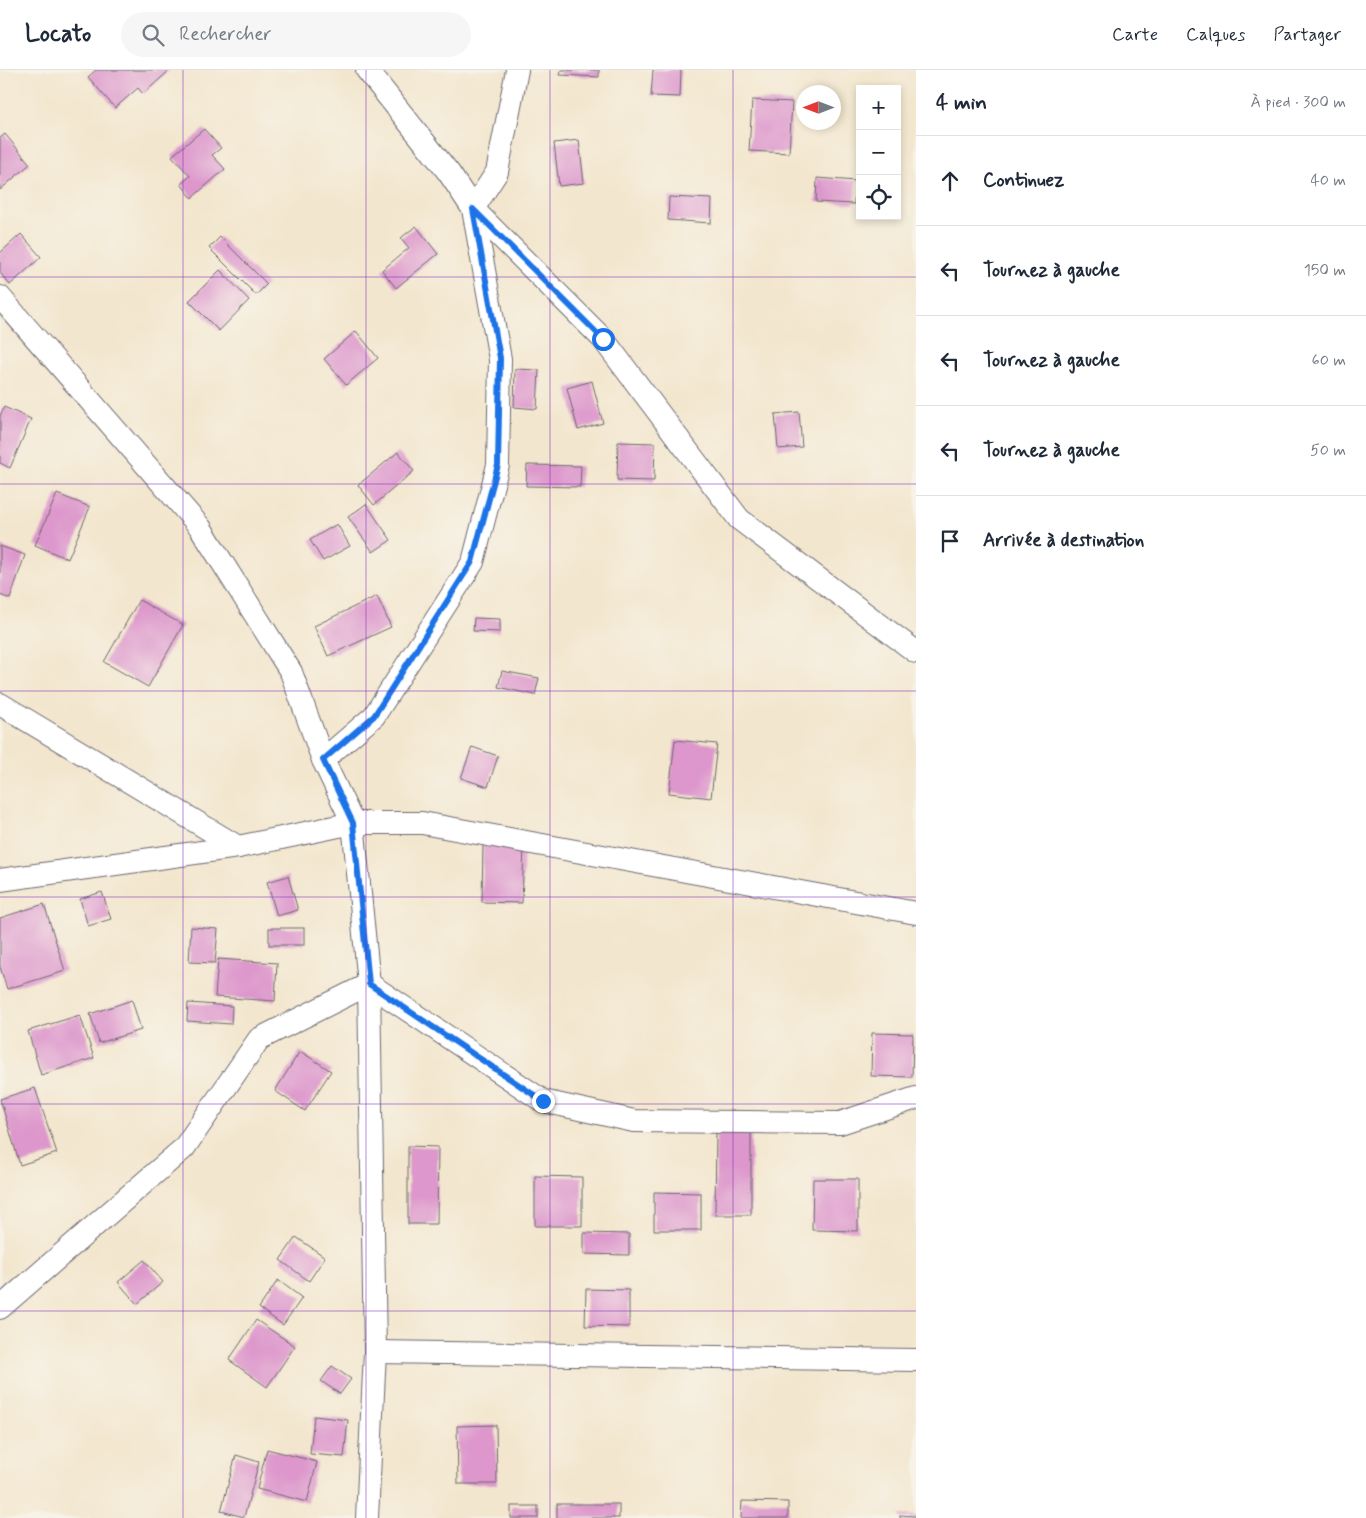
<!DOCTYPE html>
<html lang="fr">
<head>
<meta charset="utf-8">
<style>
  body { margin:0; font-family:Mynerve,sans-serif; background:#f6f6f7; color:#1f2937 }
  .controls { position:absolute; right:15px; top:15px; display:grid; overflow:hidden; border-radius:0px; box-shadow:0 2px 8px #0003 }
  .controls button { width:45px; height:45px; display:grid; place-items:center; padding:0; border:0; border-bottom:1px solid #e0e1e3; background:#fff; color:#1f2937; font:25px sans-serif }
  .compass { position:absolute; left:796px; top:15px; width:45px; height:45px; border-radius:50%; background:#fff; box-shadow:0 2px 8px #0003; rotate:270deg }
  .stop { position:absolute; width:15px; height:15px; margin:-11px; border:4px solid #1a73e8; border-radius:50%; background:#fff }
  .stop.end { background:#1a73e8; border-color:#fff; box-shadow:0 1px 5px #0008 }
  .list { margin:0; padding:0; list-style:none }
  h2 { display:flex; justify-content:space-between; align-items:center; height:65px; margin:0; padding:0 20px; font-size:21px }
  h2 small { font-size:16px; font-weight:400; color:#747a83 }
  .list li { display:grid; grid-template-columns:32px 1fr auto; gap:15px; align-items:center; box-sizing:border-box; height:90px; padding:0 20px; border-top:1px solid #e0e1e3 }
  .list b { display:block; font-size:19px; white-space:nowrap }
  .list em { font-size:16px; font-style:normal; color:#747a83 }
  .icon { flex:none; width:28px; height:28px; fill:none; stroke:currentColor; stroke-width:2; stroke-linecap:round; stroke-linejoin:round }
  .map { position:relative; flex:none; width:916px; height:1448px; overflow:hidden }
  header { display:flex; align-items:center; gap:30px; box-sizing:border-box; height:70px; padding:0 25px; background:#fff; border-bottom:1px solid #e0e1e3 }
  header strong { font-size:24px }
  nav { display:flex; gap:28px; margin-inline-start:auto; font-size:18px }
  .search { width:350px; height:45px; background:#f6f6f7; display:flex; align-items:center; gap:12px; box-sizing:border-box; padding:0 18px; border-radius:28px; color:#747a83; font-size:19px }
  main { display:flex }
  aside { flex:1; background:#fff }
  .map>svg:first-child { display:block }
  .building { fill:#dd97cc }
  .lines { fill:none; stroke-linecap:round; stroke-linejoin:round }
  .minor-casing { stroke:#6b676e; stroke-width:24 }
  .minor { stroke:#fff; stroke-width:22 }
  .route { stroke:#1a73e8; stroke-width:6 }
  .grid { fill:none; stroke:#7b2cbf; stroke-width:1; stroke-opacity:0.55 }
</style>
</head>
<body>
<header>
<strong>Locato</strong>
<div class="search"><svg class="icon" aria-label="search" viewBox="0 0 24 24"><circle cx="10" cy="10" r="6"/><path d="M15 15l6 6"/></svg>Rechercher</div>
<nav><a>Carte</a><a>Calques</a><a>Partager</a></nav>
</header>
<main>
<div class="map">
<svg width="916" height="1448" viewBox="0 0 916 1448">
  <rect width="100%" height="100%" fill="#f7f3e8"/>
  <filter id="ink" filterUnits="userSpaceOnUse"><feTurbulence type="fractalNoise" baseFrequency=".02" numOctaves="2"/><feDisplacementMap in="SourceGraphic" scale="10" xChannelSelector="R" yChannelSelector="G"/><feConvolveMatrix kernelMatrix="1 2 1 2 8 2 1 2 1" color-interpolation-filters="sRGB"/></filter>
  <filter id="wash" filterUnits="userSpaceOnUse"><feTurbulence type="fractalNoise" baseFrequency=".0096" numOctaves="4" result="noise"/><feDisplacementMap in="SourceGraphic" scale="20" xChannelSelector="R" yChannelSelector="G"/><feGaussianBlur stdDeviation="1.12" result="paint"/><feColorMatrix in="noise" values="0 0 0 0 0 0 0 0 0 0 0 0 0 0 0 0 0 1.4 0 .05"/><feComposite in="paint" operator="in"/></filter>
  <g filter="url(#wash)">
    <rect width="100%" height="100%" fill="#f3e6ce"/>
    <g id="blocks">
      <g class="building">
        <polygon points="96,0 170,0 143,24 138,18 115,38 88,7"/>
        <polygon points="561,0 599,0 599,7 560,5"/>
        <polygon points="653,0 681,0 680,27 651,26"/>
        <polygon points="752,30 792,32 789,83 749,81"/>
        <polygon points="204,59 221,78 212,85 225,99 192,128 181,114 190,106 172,86"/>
        <polygon points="5,64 30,94 0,120 0,68"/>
        <polygon points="579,70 584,113 559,116 554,73"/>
        <polygon points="817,108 856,111 854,134 816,132"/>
        <polygon points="669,127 712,129 711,153 668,150"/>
        <polygon points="416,156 438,184 396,218 382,200 409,178 401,168"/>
        <polygon points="21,164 41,187 10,215 0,203 0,183"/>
        <polygon points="220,167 267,214 256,225 209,178"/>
        <polygon points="220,200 249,230 219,261 189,231"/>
        <polygon points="356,261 378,288 346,315 324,289"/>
        <polygon points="515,299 539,300 537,339 514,337"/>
        <polygon points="592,311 603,353 578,360 567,318"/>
        <polygon points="4,337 31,349 10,398 0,393 0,346"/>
        <polygon points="799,342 802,377 778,379 775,344"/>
        <polygon points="618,372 655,373 654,411 617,410"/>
        <polygon points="398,382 414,401 374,435 358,415"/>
        <polygon points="527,395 581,396 580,417 526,416"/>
        <polygon points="57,424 90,437 68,489 35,475"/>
        <polygon points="366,434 391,470 373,482 348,447"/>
        <polygon points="337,454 350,476 323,491 310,470"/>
        <polygon points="0,476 25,485 10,529 0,525"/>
        <polygon points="377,526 391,557 328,586 314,556"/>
        <polygon points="139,530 183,555 148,617 104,592"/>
        <polygon points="474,548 500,549 500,562 473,561"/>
        <polygon points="502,601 539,608 535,625 498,617"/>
        <polygon points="675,670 717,674 711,728 669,723"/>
        <polygon points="472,677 498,686 488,717 461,708"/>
        <polygon points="483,774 524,775 522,833 482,832"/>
        <polygon points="288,806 298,840 277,846 267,812"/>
        <polygon points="102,822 111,849 88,856 80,829"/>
        <polygon points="44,834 65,901 7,919 0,897 0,848"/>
        <polygon points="191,857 218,859 215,893 189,892"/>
        <rect x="269" y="858" width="35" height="17"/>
        <polygon points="218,889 277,893 275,931 215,927"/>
        <polygon points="132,930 141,960 99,973 90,944"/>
        <polygon points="188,933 232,936 231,954 187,951"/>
        <polygon points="80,945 94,988 41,1005 28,961"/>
        <polygon points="872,963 913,964 912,1007 871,1006"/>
        <polygon points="300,981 331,1001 305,1041 275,1021"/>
        <polygon points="35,1018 57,1083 20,1095 0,1029"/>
        <polygon points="716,1063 751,1063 751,1145 715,1145"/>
        <polygon points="408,1076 438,1077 437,1154 408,1154"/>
        <polygon points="535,1106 582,1107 582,1156 535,1156"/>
        <polygon points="813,1109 858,1109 858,1161 812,1160"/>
        <polygon points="654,1122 701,1123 701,1160 654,1160"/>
        <polygon points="584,1163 629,1164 629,1185 584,1184"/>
        <polygon points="296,1167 325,1187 309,1211 280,1190"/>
        <polygon points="144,1190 163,1212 137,1234 118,1212"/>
        <polygon points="278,1210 302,1228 283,1255 259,1238"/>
        <polygon points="586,1219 629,1220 629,1257 585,1256"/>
        <polygon points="256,1250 295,1276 267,1317 229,1290"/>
        <polygon points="332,1296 351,1309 340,1324 321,1311"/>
        <polygon points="314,1346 348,1350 344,1387 310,1384"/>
        <polygon points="496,1355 497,1414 458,1414 457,1356"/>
        <polygon points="267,1379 317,1392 307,1432 257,1419"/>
        <polygon points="236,1385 259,1392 244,1447 221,1441"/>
        <polygon points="742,1431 788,1432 788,1448 741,1448"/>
        <rect x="557" y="1434" width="62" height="14"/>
        <rect x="511" y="1436" width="27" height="12"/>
        <polygon points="900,1445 916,1446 916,1448 900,1448"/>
      </g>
    </g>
  </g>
  <g filter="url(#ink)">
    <use href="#blocks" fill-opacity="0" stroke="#6b676e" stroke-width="1"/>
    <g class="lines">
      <g class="minor-casing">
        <g id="minor">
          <polyline points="517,0 497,102 473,139 603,269 739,449 916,582"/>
          <polyline points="0,227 200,457 291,602 323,690 353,753 422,753 916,843"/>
          <polyline points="0,634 238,777"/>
          <polyline points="323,690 374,646 473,492 498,395 500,289 473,139 449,103 367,0"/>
          <polyline points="0,810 238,777 353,753 369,914 375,1282 367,1448"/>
          <polyline points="0,1238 184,1078 259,969 369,914 543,1031 634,1051 840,1053 916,1028"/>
          <polyline points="375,1282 916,1290"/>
        </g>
      </g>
      <use href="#minor" class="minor"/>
    </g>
  </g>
  <g class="lines" filter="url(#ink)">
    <polyline class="route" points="543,1031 369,914 353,753 323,690 374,646 472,492 498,395 500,288 473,139 603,269"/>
  </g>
  <path class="grid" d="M183,0V1448M366,0V1448M550,0V1448M733,0V1448M0,207H916M0,414H916M0,621H916M0,827H916M0,1034H916M0,1241H916"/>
</svg>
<div class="controls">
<button>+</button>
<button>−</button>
<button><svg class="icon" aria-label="locate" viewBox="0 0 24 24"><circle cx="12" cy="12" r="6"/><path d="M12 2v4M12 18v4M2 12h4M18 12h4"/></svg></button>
</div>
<svg class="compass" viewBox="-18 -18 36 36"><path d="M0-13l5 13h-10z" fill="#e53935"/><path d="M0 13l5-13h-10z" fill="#747a83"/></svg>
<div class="stop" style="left:603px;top:269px"></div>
<div class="stop end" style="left:543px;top:1031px"></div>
</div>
<aside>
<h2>4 min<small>À pied · 300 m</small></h2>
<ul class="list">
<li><svg class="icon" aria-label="ahead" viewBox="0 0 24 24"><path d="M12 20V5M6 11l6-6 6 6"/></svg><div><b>Continuez</b></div><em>40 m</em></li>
<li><svg class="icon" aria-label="left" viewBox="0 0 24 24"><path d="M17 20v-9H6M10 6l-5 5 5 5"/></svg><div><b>Tournez à gauche</b></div><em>150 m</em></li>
<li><svg class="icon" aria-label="left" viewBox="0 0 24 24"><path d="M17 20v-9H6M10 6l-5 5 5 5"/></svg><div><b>Tournez à gauche</b></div><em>60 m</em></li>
<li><svg class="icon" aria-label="left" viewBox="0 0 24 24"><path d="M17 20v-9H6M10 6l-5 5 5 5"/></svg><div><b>Tournez à gauche</b></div><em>50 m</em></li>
<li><svg class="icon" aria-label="arrive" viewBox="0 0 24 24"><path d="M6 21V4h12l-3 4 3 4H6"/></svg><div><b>Arrivée à destination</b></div></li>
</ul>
</aside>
</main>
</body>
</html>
